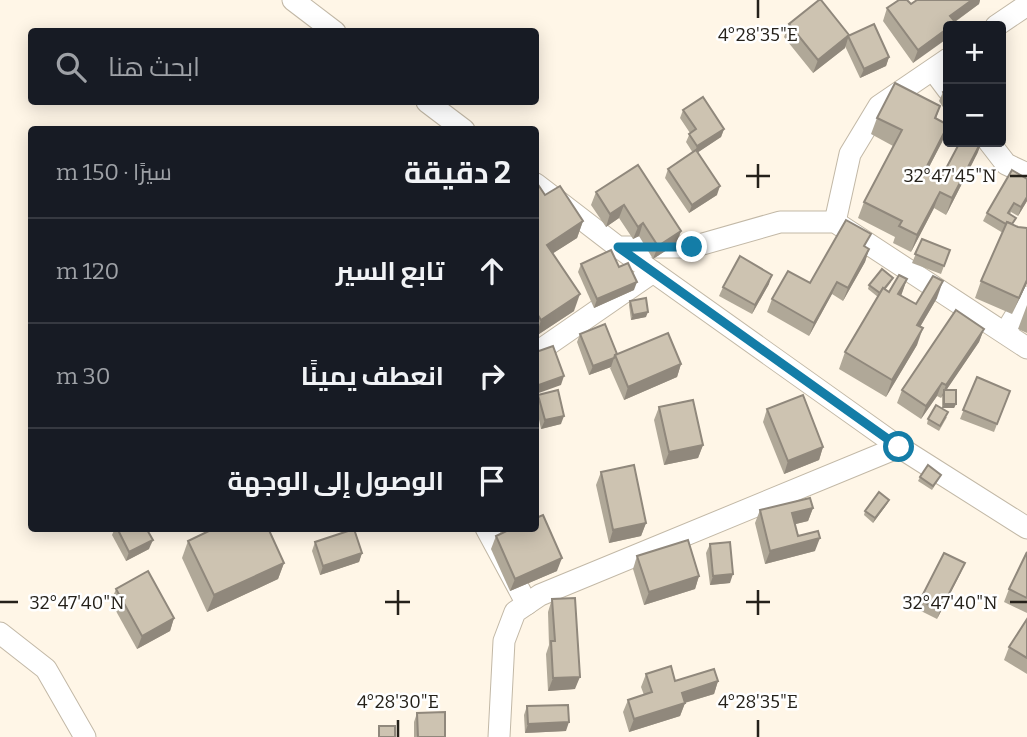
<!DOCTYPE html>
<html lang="ar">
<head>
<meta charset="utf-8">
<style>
  body { margin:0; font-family:Bitter,Cairo,serif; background:#242831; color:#f1f3f6; direction:rtl }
  .controls { position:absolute; right:21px; top:21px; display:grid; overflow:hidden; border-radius:7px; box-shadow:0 4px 18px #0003 }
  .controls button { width:63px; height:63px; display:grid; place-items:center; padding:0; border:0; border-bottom:2px solid #363941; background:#171b24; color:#f1f3f6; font:35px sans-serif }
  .stop { position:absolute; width:21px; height:21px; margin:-16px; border:5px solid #147da7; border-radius:50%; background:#fff }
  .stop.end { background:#147da7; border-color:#fff; box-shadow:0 2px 7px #0008 }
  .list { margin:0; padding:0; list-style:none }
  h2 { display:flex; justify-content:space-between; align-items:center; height:91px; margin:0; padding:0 28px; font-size:30px }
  h2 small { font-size:23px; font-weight:400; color:#9ea1a6 }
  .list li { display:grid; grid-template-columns:46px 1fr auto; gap:21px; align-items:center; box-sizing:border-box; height:105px; padding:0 28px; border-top:2px solid #363941 }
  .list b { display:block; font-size:26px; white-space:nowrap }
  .list em { font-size:23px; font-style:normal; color:#9ea1a6 }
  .icon { flex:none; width:38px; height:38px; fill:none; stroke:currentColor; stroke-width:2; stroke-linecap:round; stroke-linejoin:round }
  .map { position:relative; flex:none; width:1027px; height:737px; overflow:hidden; direction:ltr }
  .search { position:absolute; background:#171b24; box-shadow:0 4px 18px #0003; left:28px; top:28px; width:511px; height:77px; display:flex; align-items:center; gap:18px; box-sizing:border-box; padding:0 24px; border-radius:7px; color:#9ea1a6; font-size:26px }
  .panel { position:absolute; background:#171b24; box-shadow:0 4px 18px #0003; left:28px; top:126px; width:511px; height:406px; border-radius:7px; direction:rtl }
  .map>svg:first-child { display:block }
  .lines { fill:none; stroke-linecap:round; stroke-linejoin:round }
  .street-casing { stroke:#c2b8a6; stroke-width:23 }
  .street { stroke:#fff; stroke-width:21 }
  .wall { fill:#b0a898 }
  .shaded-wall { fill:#90887c }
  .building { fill:#cdc3b1; stroke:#90887c; stroke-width:2 }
  .route { stroke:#147da7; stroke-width:9 }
  .ticks { fill:none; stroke:#25211a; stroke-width:2.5 }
  .ticks-label { font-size:18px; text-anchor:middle; fill:#25211a; stroke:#fff; stroke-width:5; stroke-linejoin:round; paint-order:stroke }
</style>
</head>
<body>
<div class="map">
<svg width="1027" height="737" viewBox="0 0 1027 737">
  <rect width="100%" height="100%" fill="#fff6e7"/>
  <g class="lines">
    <g class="street-casing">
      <g id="street">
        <polyline points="293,0 335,32"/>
        <polyline points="996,26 1027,5"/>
        <polyline points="933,70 948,90"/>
        <polyline points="427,102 464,130"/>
        <polyline points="989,142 1006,164 1027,174"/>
        <polyline points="536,184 618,247 692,247 780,222 835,222 1027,348"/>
        <polyline points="835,222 850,154 879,106 948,59"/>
        <polyline points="618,247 899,447 1027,528"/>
        <polyline points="1005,333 1027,297"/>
        <polyline points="536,353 653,272"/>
        <polyline points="486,528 527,604"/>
        <polyline points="0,633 46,669 85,737"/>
        <polyline points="499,737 504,641 515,612 540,595 899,447"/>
      </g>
    </g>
    <use href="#street" class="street"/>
  </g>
  <g class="wall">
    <polygon points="917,0 980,0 979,4 955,22 913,63 883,21 887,8 911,4"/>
    <polygon points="789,24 849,35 889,57 886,66 860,78 845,46 845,48 813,73 784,37"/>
    <polygon points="948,88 948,115 939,101 943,92"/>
    <polygon points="940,106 936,119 948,125 942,142 927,171 941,178 978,152 946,215 934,208 911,252 893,243 895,237 858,218 864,202 893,146 871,134 877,118"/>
    <polygon points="683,110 724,129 721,137 698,152 717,195 689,213 665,178 668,169 693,153 686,142 690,133 680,118"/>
    <polygon points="1027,179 1027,201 1018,216 1011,212 1010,214 1013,225 1018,227 1027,228 1027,283 1012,314 975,298 981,281 1003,233 983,221 987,213"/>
    <polygon points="536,189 583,221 577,238 553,253 574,311 536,336"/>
    <polygon points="596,192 681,231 676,244 653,259 639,236 633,239 619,218 606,227 591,205"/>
    <polygon points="922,239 950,250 941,274 912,263"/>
    <polygon points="866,247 869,249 865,262 843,301 832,294 809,336 767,312 772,299 810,283"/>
    <polygon points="581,264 619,267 634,290 594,308 578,272"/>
    <polygon points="907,279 901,295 916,304 937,298 920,327 917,345 886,397 839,369 845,352 878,297 868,289 869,285 891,282 885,290 889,292"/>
    <polygon points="769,284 752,314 719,296 723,287"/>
    <polygon points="630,301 646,317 631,320 629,305"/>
    <polygon points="1027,305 1027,333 1018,329"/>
    <polygon points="984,329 979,342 946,390 956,404 954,408 942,408 942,396 941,398 937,396 921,419 897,403 902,390"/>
    <polygon points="580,334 617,354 681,364 677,377 624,400 610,368 611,367 589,375 577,342"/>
    <polygon points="977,377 1010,391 994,432 960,419"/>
    <polygon points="538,395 561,424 541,429 536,405"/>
    <polygon points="659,407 703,445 698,458 664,465 654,420"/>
    <polygon points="767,409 823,447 819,460 784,474 763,422"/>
    <polygon points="947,417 939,431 927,424 928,419"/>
    <polygon points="601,472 646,523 641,536 609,543 596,485"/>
    <polygon points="920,477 939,479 932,490 918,481"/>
    <polygon points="889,500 887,504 873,523 864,515 865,511"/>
    <polygon points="813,508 808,521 795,524 798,536 815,551 765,564 755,523 760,510"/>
    <polygon points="115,528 146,528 149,549 126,561 112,535"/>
    <polygon points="496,536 557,571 510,591 491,549"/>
    <polygon points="188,541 284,563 278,579 207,612 182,558"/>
    <polygon points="315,542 362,553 359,562 320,575 312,551"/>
    <polygon points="710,544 730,583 710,585 706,553"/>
    <polygon points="1027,552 1027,613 1004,602 1009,589"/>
    <polygon points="637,556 699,576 695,589 644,605 633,569"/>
    <polygon points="961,572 937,619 917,609 920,600"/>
    <polygon points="116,589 174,618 170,631 137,649 111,602"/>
    <polygon points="552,599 575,689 548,691 546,654 549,645 548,612"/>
    <polygon points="1027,619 1027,674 1004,660 1009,647"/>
    <polygon points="646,674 675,681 718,681 714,694 685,703 680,716 629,732 623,712 628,700 644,695 641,687"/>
    <polygon points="527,706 566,731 525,733 524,715"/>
    <polygon points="417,713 445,737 414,737 414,722"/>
  </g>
  <g class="shaded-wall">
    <polygon points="972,0 980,0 979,4 946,28 950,16"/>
    <polygon points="948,28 948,38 913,63 918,50"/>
    <polygon points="849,35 845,48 813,73 818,60"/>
    <polygon points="889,57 886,66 860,78 864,69"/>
    <polygon points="948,125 942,142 919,186 925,170"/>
    <polygon points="724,129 721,137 694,155 697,146"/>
    <polygon points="981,142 982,142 978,152 946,215 952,198"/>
    <polygon points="720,186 717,195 689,213 692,205"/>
    <polygon points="940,192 934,208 911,252 917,235"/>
    <polygon points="1027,197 1027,201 1018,216 1021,207"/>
    <polygon points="624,205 619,218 606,227 610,214"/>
    <polygon points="583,221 577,238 541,261 547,245"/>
    <polygon points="643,223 639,236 633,239 638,227"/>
    <polygon points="681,231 676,244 653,259 658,246"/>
    <polygon points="869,249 865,262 843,301 848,288"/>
    <polygon points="772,275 769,284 752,314 755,305"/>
    <polygon points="907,279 901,296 898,294"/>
    <polygon points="1027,280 1027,283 1012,314 1019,298"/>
    <polygon points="943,281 937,298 911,342 917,325"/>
    <polygon points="637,282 634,290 594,308 597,299"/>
    <polygon points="837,282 832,294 809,336 814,323"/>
    <polygon points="580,294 574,311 536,336 541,320"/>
    <polygon points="648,312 646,317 631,320 633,315"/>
    <polygon points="923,328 917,345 886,397 892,380"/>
    <polygon points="984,329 979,342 941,398 946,385"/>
    <polygon points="614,358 611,367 589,375 593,366"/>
    <polygon points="681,364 677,377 624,400 628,387"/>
    <polygon points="564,376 561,385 536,394 536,386"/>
    <polygon points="942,383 937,396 921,419 926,406"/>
    <polygon points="944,404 956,404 954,408 942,408"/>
    <polygon points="564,416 561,424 541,429 545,420"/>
    <polygon points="703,445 698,458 664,465 669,452"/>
    <polygon points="823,447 819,460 784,474 788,461"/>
    <polygon points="889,500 887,504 873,523 875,518"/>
    <polygon points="813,508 808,521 788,526 792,513"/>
    <polygon points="646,523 641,536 609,543 613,530"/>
    <polygon points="820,538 815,551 765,564 770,551"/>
    <polygon points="153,540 149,549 126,561 129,552"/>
    <polygon points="362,553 359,562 320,575 323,566"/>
    <polygon points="562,558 557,571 510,591 515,579"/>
    <polygon points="284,563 278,579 207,612 214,595"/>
    <polygon points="965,563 961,572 937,619 940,611"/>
    <polygon points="733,574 730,583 710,585 713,576"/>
    <polygon points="699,576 695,589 644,605 649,592"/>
    <polygon points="174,618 170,631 137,649 142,636"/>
    <polygon points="580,677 575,689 548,691 553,678"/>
    <polygon points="718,681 714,694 677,705 682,693"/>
    <polygon points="685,703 680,716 629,732 634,719"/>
    <polygon points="569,722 566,731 525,733 528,724"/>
  </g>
  <g class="building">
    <polygon points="819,0 821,0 849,35 818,60 789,24"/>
    <polygon points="899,0 907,0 911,4 917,0 972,0 950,16 956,23 951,26 948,26 948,28 918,50 887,8"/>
    <polygon points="874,24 889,57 864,69 848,36"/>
    <polygon points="895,83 940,106 935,118 948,125 925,170 941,178 960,142 981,142 952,198 940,192 917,235 899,226 902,221 864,202 902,130 877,118"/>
    <polygon points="948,88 948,101 943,92"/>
    <polygon points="703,97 724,129 697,146 689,134 696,129 683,110"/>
    <polygon points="696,150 720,186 692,205 668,169"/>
    <polygon points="638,165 681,231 658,246 643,223 638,227 624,205 610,214 596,192"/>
    <polygon points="1012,170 1027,179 1027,197 1021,207 1014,203 1008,213 1016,218 1012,224 1007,222 1006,224 987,213"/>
    <polygon points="539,186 545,195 560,186 583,221 547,245 580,294 541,320 536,312 536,189"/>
    <polygon points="846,220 871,234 864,246 869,249 848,288 837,282 814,323 772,299 788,271 810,283"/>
    <polygon points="1007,222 1018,227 1027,228 1027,280 1019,298 981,281"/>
    <polygon points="922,239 950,250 944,266 915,254"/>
    <polygon points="611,250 619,267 628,263 637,282 597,299 581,264"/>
    <polygon points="740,256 772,275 755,305 723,287"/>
    <polygon points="882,269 893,278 884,289 883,288 880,293 869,285"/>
    <polygon points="899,275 907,279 898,294 916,304 933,276 943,281 917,325 923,328 892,380 845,352 883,288 889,292"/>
    <polygon points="646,298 648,312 633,315 630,301"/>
    <polygon points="956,310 984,329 946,385 942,383 926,406 902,390"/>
    <polygon points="605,324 617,354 615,355 614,358 593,366 580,334"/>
    <polygon points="668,333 681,364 628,387 615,355"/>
    <polygon points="553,346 564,376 536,386 536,352"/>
    <polygon points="977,377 1010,391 997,424 963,410"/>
    <polygon points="558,390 564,416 545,420 538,395"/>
    <rect x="944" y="390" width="12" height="14"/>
    <polygon points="803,395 823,447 788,461 767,409"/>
    <polygon points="693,400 703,445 669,452 659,407"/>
    <polygon points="936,405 948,412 940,426 928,419"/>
    <polygon points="634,465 646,523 613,530 601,472"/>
    <polygon points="928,465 941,475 933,486 920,477"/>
    <polygon points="879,492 889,500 875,518 865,511"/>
    <polygon points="810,498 813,508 792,513 798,536 818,531 820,538 770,551 760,510"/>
    <polygon points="543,515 562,558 515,579 496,536 513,528 536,528 536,518"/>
    <polygon points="117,528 146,528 153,540 129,552"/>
    <polygon points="215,528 268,528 284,563 214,595 188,541"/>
    <polygon points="354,529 362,553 323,566 315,542"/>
    <polygon points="688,540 699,576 649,592 637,556"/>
    <polygon points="730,542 733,574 713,576 710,544"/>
    <polygon points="1027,552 1027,598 1009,589"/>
    <polygon points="944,553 965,563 940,611 920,600"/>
    <polygon points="148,571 174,618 142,636 116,589"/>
    <polygon points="575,598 580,677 553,678 551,641 555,641 552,599"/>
    <polygon points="1027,619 1027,658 1009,647"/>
    <polygon points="671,666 675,681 714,669 718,681 682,693 685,703 634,719 628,700 652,692 646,674"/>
    <polygon points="568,705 569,722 528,724 527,706"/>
    <polygon points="445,712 445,737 418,737 417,713"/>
    <rect x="379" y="726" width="16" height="11"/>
  </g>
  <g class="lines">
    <polyline class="route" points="692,247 618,247 899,447"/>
  </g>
  <path class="ticks" d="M758,0V18M758,164V188M746,176H770M1010,176H1027M398,590V615M758,590V615M0,602H18M385,602H410M746,602H770M1010,602H1027M398,720V737M758,720V737"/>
  <g class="ticks-label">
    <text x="758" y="41">4°28'35"E</text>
    <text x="950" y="182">32°47'45"N</text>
    <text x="77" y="609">32°47'40"N</text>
    <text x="950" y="609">32°47'40"N</text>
    <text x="398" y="708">4°28'30"E</text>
    <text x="758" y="708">4°28'35"E</text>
  </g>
</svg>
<div class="controls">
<button>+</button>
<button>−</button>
</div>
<div class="stop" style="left:899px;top:447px"></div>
<div class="stop end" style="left:692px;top:247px"></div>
<div class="search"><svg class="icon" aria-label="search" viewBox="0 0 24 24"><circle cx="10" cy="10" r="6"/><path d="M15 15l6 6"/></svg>ابحث هنا</div>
<section class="panel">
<h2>2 دقيقة<small>سيرًا · 150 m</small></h2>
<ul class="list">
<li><svg class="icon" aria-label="ahead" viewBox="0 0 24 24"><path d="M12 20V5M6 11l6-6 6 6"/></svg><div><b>تابع السير</b></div><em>120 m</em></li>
<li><svg class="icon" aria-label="right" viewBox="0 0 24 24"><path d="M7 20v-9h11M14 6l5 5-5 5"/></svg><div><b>انعطف يمينًا</b></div><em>30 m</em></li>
<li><svg class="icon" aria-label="arrive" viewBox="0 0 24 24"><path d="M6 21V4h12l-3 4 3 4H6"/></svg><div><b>الوصول إلى الوجهة</b></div></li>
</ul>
</section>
</div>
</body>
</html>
